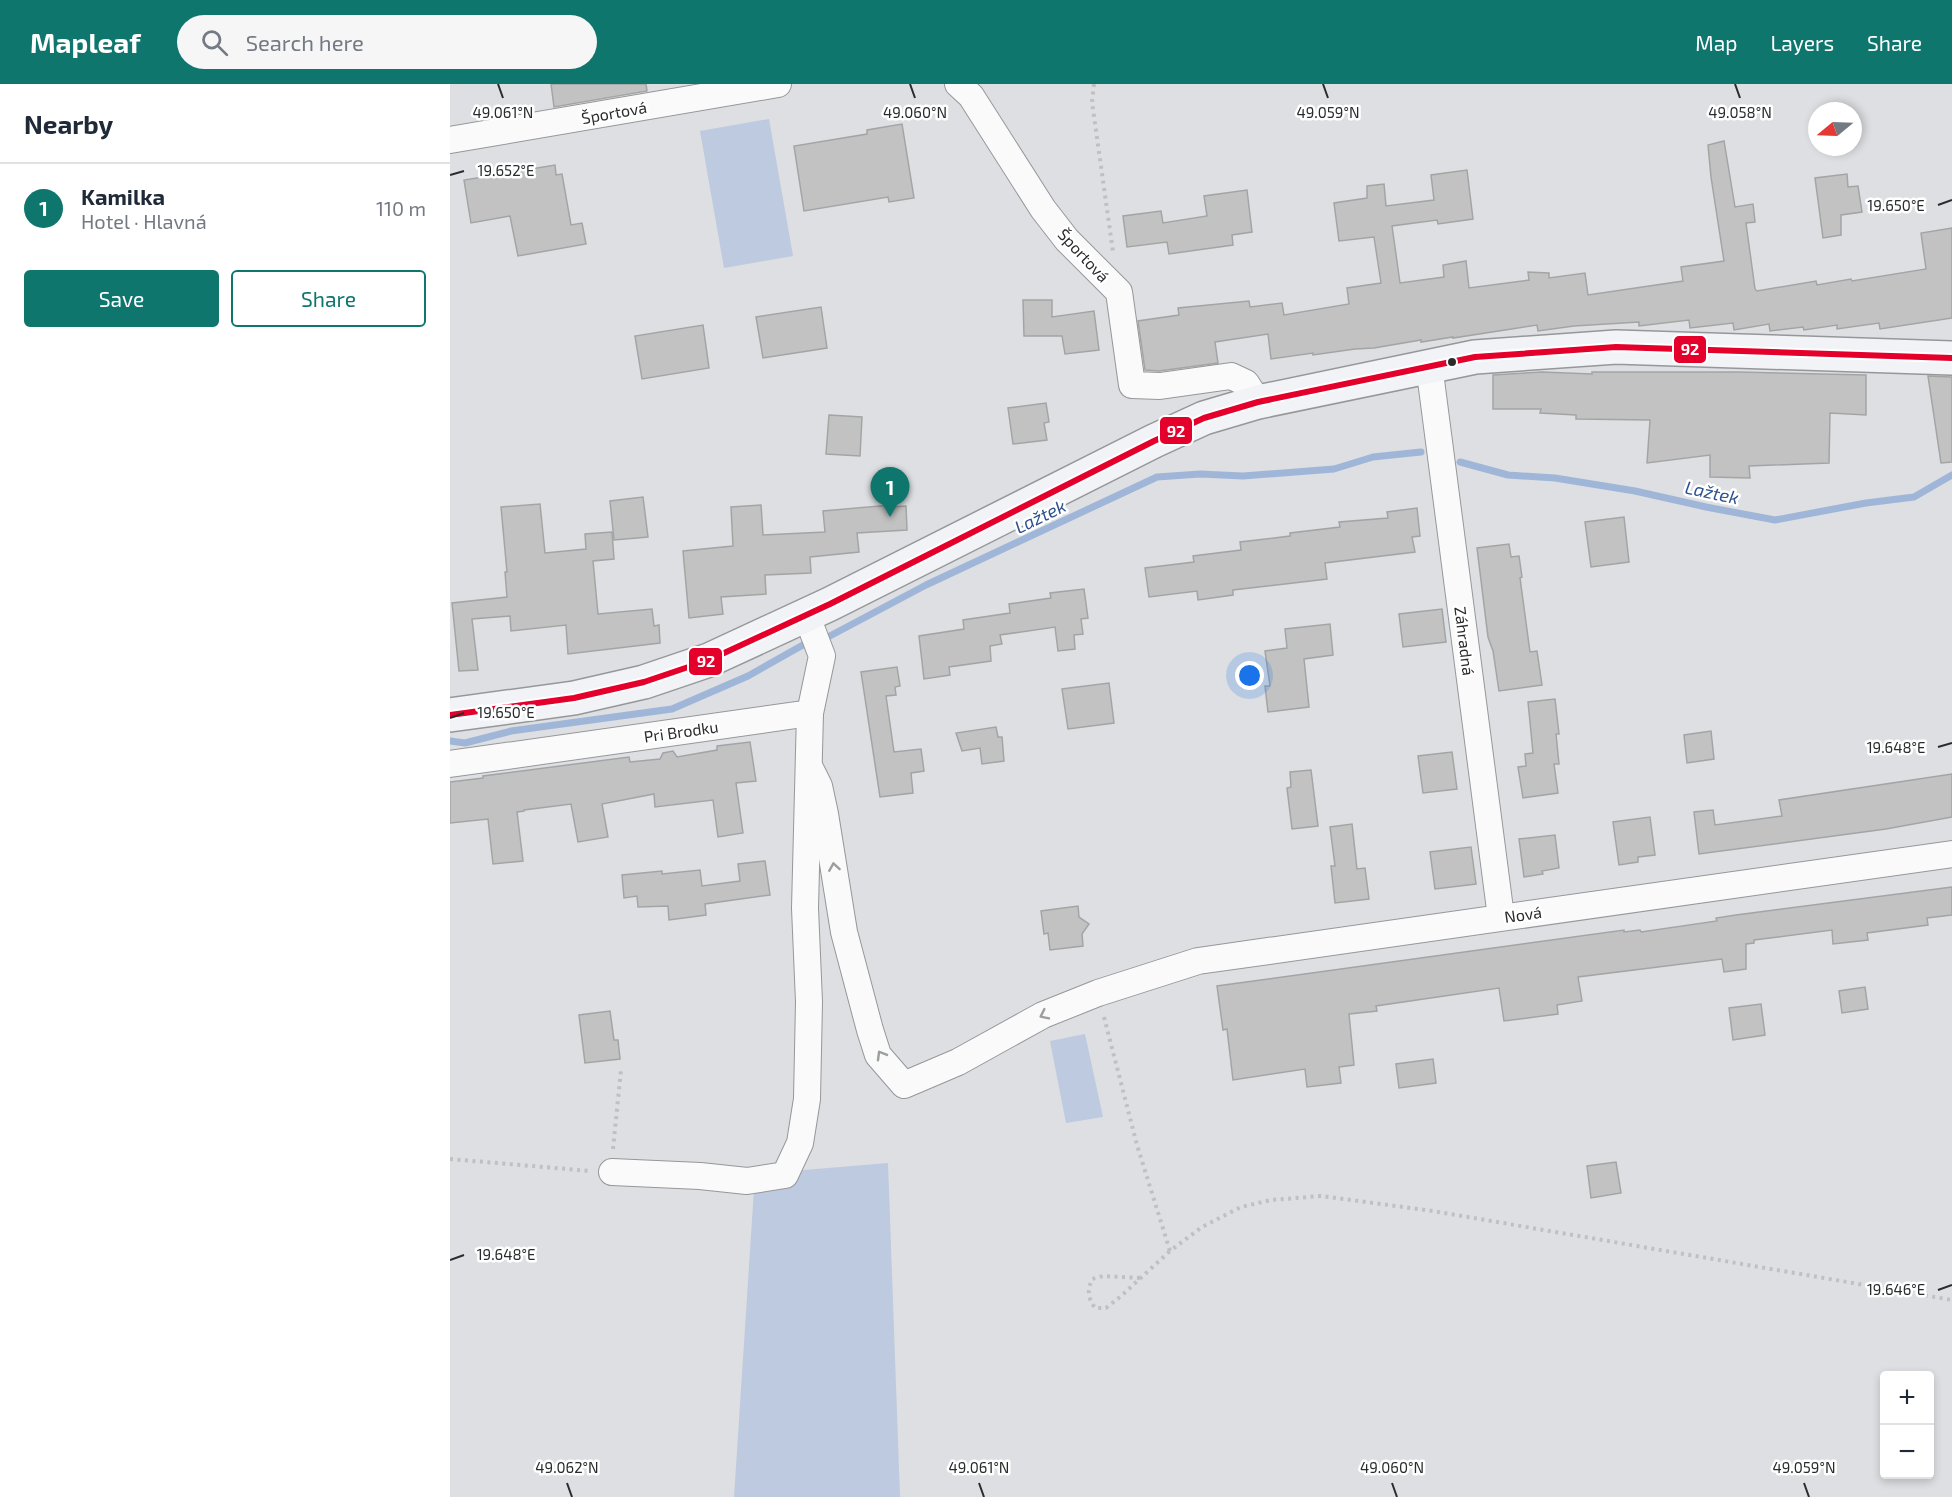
<!DOCTYPE html>
<html lang="en">
<head>
<meta charset="utf-8">
<style>
  body { margin:0; font-family:"Exo 2",sans-serif; background:#f6f6f7; color:#1f2937 }
  .controls { position:absolute; right:18px; bottom:18px; display:grid; overflow:hidden; border-radius:6px; box-shadow:0 3px 9px #0003 }
  .controls button { width:54px; height:54px; display:grid; place-items:center; padding:0; border:0; border-bottom:2px solid #e0e1e3; background:#fff; color:#1f2937; font:30px sans-serif }
  .compass { position:absolute; left:1358px; top:18px; width:54px; height:54px; border-radius:50%; background:#fff; box-shadow:0 3px 9px #0003; rotate:251deg }
  .you { position:absolute; left:800px; top:592px; width:21px; height:21px; margin:-15px; border:4px solid #fff; border-radius:50%; background:#1a73e8; box-shadow:0 0 0 9px #1a73e833 }
  .badge { display:grid; place-items:center; width:39px; height:39px; border-radius:50%; background:#0f766e; color:#fff; font-size:20px; font-weight:700 }
  .pin { position:absolute; translate:-50% -50px; filter:drop-shadow(0 2px 3px #0008) }
  .pin::after { content:''; position:absolute; top:32px; width:21px; height:18px; background:inherit; clip-path:polygon(0 0,100% 0,50% 100%) }
  .list { margin:0; padding:0; list-style:none }
  h2 { display:flex; justify-content:space-between; align-items:center; height:78px; margin:0; padding:0 24px; font-size:26px }
  h2 small { font-size:20px; font-weight:400; color:#747a83 }
  .list li { display:grid; grid-template-columns:39px 1fr auto; gap:18px; align-items:center; box-sizing:border-box; height:90px; padding:0 24px; border-top:2px solid #e0e1e3 }
  .list b { display:block; font-size:22px; white-space:nowrap }
  .list p { margin:0; font-size:20px; white-space:nowrap; color:#747a83 }
  .list em { font-size:20px; font-style:normal; color:#747a83 }
  .actions { display:flex; gap:12px; padding:18px 24px }
  .actions a { flex:1; padding:14px 0; border:2px solid #0f766e; border-radius:6px; text-align:center; font-size:21px; color:#0f766e }
  .actions .main { background:#0f766e; color:#fff }
  .icon { flex:none; width:33px; height:33px; fill:none; stroke:currentColor; stroke-width:2; stroke-linecap:round; stroke-linejoin:round }
  .map { position:relative; flex:none; width:1502px; height:1413px; overflow:hidden }
  header { display:flex; align-items:center; gap:36px; box-sizing:border-box; height:84px; padding:0 30px; background:#0f766e; color:#fff }
  header strong { font-size:28px }
  nav { display:flex; gap:33px; margin-inline-start:auto; font-size:21px }
  .search { width:420px; height:54px; background:#f6f6f7; display:flex; align-items:center; gap:15px; box-sizing:border-box; padding:0 21px; border-radius:33px; color:#747a83; font-size:22px }
  main { display:flex }
  aside { flex:1; background:#fff }
  .map>svg:first-child { display:block }
  .green { fill:#becadf }
  .lines { fill:none; stroke-linecap:round; stroke-linejoin:round }
  .stream { stroke:#a0b6d8; stroke-width:7 }
  .building { fill:#c2c2c3; stroke:#a3a5a5; stroke-width:1.5 }
  .street-casing { stroke:#969799; stroke-width:28 }
  .secondary-casing { stroke:#969799; stroke-width:36 }
  .path { stroke:#c0c0c1; stroke-width:4; stroke-dasharray:3 4.5; stroke-linecap:butt }
  .street { stroke:#fafafb; stroke-width:26 }
  .secondary { stroke:#f1f3f6; stroke-width:33 }
  .bus-1-casing { stroke:#fff; stroke-width:10 }
  .bus-1 { stroke:#e4002b; stroke-width:6 }
  .oneway { stroke:#9c9d9e }
  .ticks { fill:none; stroke:#2a2b2c; stroke-width:2 }
  .bus-dot { fill:#2a2b2c; stroke:#fff; stroke-width:2 }
  .labels { text-anchor:middle; dominant-baseline:central; stroke-width:5; stroke-linejoin:round; paint-order:stroke }
  .street-label { font-size:16px; fill:#2a2b2c; stroke:#fff }
  .water-label { font-size:18px; font-style:italic; fill:#2d518e; stroke:#fff }
  .ticks-label { font-size:15px; text-anchor:middle; fill:#2a2b2c; stroke:#fff; stroke-width:5; stroke-linejoin:round; paint-order:stroke }
  .line-badge { stroke:#fff; stroke-width:2 }
  .badge-label { font-size:16px; text-anchor:middle; font-weight:bold; fill:#fff }
</style>
</head>
<body>
<header>
<strong>Mapleaf</strong>
<div class="search"><svg class="icon" aria-label="search" viewBox="0 0 24 24"><circle cx="10" cy="10" r="6"/><path d="M15 15l6 6"/></svg>Search here</div>
<nav><a>Map</a><a>Layers</a><a>Share</a></nav>
</header>
<main>
<aside>
<h2>Nearby<small></small></h2>
<ul class="list">
<li><span class="badge">1</span><div><b>Kamilka</b><p>Hotel · Hlavná</p></div><em>110 m</em></li>
</ul>
<div class="actions"><a class="main">Save</a><a>Share</a></div>
</aside>
<div class="map">
<svg width="1502" height="1413" viewBox="0 0 1502 1413">
  <rect width="100%" height="100%" fill="#dddfe2"/>
  <g class="green">
    <polygon points="319,35 343,172 274,184 250,47"/>
    <polygon points="635,950 653,1033 616,1039 600,957"/>
    <polygon points="438,1079 450,1413 284,1413 305,1090"/>
  </g>
  <g class="lines">
    <g class="stream">
      <polyline points="1010,378 1058,391 1105,394 1185,407 1256,423 1325,436 1416,419 1464,413 1502,391"/>
      <polyline points="371,555 378,553 476,501 707,393 750,390 793,392 884,385 923,373 971,368"/>
      <polyline points="0,657 15,659 61,647 222,625 298,592 360,557"/>
    </g>
  </g>
  <g class="building">
    <polygon points="101,0 196,0 197,7 104,23"/>
    <polygon points="452,40 464,114 439,118 438,113 354,127 344,62 417,50 417,46"/>
    <polygon points="1274,57 1285,123 1303,120 1305,138 1296,139 1305,205 1307,207 1366,197 1367,201 1401,195 1402,197 1476,185 1471,149 1502,144 1502,234 1430,245 1429,239 1387,245 1387,241 1354,246 1353,243 1320,247 1319,240 1284,246 1283,239 1240,244 1239,236 1189,242 1189,238 1124,242 1088,247 1087,241 1003,254 1003,253 971,258 971,256 924,264 905,265 863,271 863,269 821,275 818,250 765,258 768,279 709,287 695,286 688,237 729,231 728,224 799,217 800,223 832,219 834,231 899,220 897,204 931,199 924,153 889,157 884,119 917,114 917,102 934,100 936,122 984,116 981,91 1017,86 1023,135 988,140 987,136 942,142 950,199 994,193 993,181 1016,177 1019,204 1079,196 1078,188 1099,189 1099,194 1135,189 1138,211 1233,197 1231,183 1274,177 1261,93 1258,61"/>
    <polygon points="105,81 106,91 112,90 121,141 132,139 136,160 68,172 60,132 21,139 14,96"/>
    <polygon points="1397,90 1398,103 1408,102 1412,128 1391,131 1391,151 1373,154 1365,94"/>
    <polygon points="797,106 802,148 782,151 783,161 719,170 717,158 677,163 673,132 711,127 713,139 757,132 754,112"/>
    <polygon points="573,216 602,216 602,233 644,227 649,266 615,270 612,252 574,252"/>
    <polygon points="371,223 377,264 313,274 306,233"/>
    <polygon points="253,241 259,284 192,295 185,252"/>
    <polygon points="1092,288 1142,290 1142,288 1289,288 1416,291 1416,331 1380,329 1379,379 1299,382 1300,394 1260,393 1260,371 1197,379 1200,336 1126,335 1126,331 1090,329 1091,325 1043,325 1043,291"/>
    <polygon points="1478,292 1502,293 1502,378 1491,379"/>
    <polygon points="596,319 599,338 594,339 597,356 563,360 558,324"/>
    <polygon points="379,331 412,333 410,372 376,370"/>
    <polygon points="193,413 198,453 164,456 160,417"/>
    <polygon points="90,420 95,469 136,465 135,450 162,448 164,475 143,477 148,530 202,525 204,542 209,541 210,559 118,570 116,541 61,547 60,532 22,535 28,586 9,587 2,519 57,513 55,488 57,488 51,423"/>
    <polygon points="311,421 313,451 375,448 373,427 440,421 440,423 456,422 457,446 407,449 409,468 360,473 361,489 315,491 316,510 271,513 273,530 239,534 233,467 283,462 281,423"/>
    <polygon points="967,424 970,452 962,453 965,468 875,479 877,495 783,506 783,511 748,516 747,507 699,513 695,484 744,478 743,472 791,466 790,458 840,452 840,449 890,443 889,438 938,434 937,428"/>
    <polygon points="1174,433 1179,478 1141,483 1135,438"/>
    <polygon points="1059,460 1061,473 1069,472 1072,493 1070,494 1080,568 1087,567 1092,601 1049,607 1043,567 1038,553 1027,464"/>
    <polygon points="634,505 638,534 631,535 633,550 624,551 625,565 608,567 605,543 550,551 552,560 540,562 541,577 499,583 500,591 474,595 469,552 514,545 513,536 560,529 559,520 601,514 600,509"/>
    <polygon points="992,525 996,558 953,563 949,530"/>
    <polygon points="880,540 883,571 854,575 859,623 818,628 815,602 820,602 815,567 837,564 835,545"/>
    <polygon points="447,583 450,602 445,603 446,611 436,612 444,668 471,665 474,687 461,689 463,709 430,713 411,588"/>
    <polygon points="659,599 664,639 618,645 612,605"/>
    <polygon points="1105,615 1109,650 1106,650 1109,680 1104,680 1108,709 1073,714 1068,683 1076,682 1075,670 1083,669 1078,618"/>
    <polygon points="546,643 548,653 552,653 554,677 532,680 530,664 512,667 506,649"/>
    <polygon points="1261,647 1264,675 1237,679 1234,651"/>
    <polygon points="300,658 306,697 286,699 293,749 268,753 263,716 205,723 204,710 152,720 158,753 128,758 121,720 74,726 74,727 67,728 73,777 43,780 38,735 0,739 0,698 33,694 33,692 179,673 180,678 210,675 213,669 223,667 227,673 267,666 267,662"/>
    <polygon points="1002,668 1007,705 973,709 968,672"/>
    <polygon points="861,686 868,742 842,745 837,704 841,703 840,688"/>
    <polygon points="1502,690 1502,733 1436,745 1249,770 1244,728 1263,726 1265,741 1332,732 1329,716"/>
    <polygon points="1200,733 1205,771 1188,773 1188,778 1169,781 1163,738"/>
    <polygon points="902,740 907,785 915,784 919,815 885,819 881,782 885,782 880,743"/>
    <polygon points="1105,751 1109,784 1092,787 1093,790 1074,793 1069,755"/>
    <polygon points="1021,763 1026,800 985,805 980,768"/>
    <polygon points="315,777 320,811 255,820 256,831 219,836 218,822 188,823 187,812 174,814 172,791 212,787 212,790 250,786 252,802 290,797 288,780"/>
    <polygon points="1502,803 1502,831 1477,834 1478,841 1417,849 1418,856 1383,860 1382,846 1304,856 1304,859 1296,860 1296,885 1274,888 1272,875 1128,893 1132,917 1107,921 1108,930 1054,937 1049,904 926,922 927,927 899,930 904,981 889,983 891,999 857,1003 855,985 783,996 777,945 773,946 767,902 1174,846 1174,848 1190,846 1191,848 1267,837 1266,834 1286,831"/>
    <polygon points="628,822 629,833 639,840 632,850 633,862 600,866 598,849 594,850 591,827"/>
    <polygon points="1415,903 1418,925 1392,929 1389,907"/>
    <polygon points="1311,920 1315,951 1283,956 1279,924"/>
    <polygon points="160,927 164,956 168,956 170,975 135,979 129,931"/>
    <polygon points="983,975 986,999 949,1004 946,980"/>
    <polygon points="1166,1078 1171,1109 1141,1114 1137,1082"/>
  </g>
  <g class="lines">
    <g class="street-casing">
      <g id="street">
        <polyline points="508,0 521,12 593,125 617,156 669,208 682,301 710,302 781,292 796,299 808,318"/>
        <polyline points="0,56 328,0"/>
        <polyline points="979,281 1051,833"/>
        <polyline points="0,680 360,629 372,572 356,530"/>
        <polyline points="359,682 369,702 375,730 394,848 420,946 428,971 454,1001 508,978 593,931 648,909 748,877 1502,770"/>
        <polyline points="162,1088 250,1092 297,1097 335,1091 350,1059 357,1015 359,918 355,824 360,629"/>
      </g>
    </g>
    <g class="secondary-casing">
      <polyline id="secondary" points="0,631 124,614 194,598 259,576 380,520 704,357 754,334 808,318 1025,273 1166,263 1502,274"/>
    </g>
    <g class="path">
      <polyline points="644,0 642,18 663,168"/>
      <polyline points="654,933 687,1061 720,1167 752,1143 791,1123 821,1116 871,1112 983,1127 1502,1216"/>
      <polyline points="163,1065 171,986"/>
      <polyline points="0,1075 140,1087"/>
      <path d="M690,1194L653,1192L642,1195C637,1207 638,1214 645,1224H656L670,1213L720,1167"/>
    </g>
    <use href="#street" class="street"/>
    <use href="#secondary" class="secondary"/>
    <g class="bus-1-casing">
      <polyline id="bus-1" points="0,631 124,614 194,598 259,576 380,520 704,357 754,334 808,318 1025,273 1166,263 1502,274"/>
    </g>
    <use href="#bus-1" class="bus-1"/>
  </g>
  <defs><path id="oneway-chevron" d="M-2-3.5L2.5 0L-2 3.5" fill="none" stroke-width="1.6" stroke-linecap="round" stroke-linejoin="round" transform="scale(1.5)"/></defs>
  <g class="oneway">
    <use href="#oneway-chevron" transform="translate(384 783) rotate(-99)"/>
    <use href="#oneway-chevron" transform="translate(594 931) rotate(154)"/>
    <use href="#oneway-chevron" transform="translate(431 971) rotate(-120)"/>
  </g>
  <path class="ticks" d="M48,0L53,14M460,0L465,14M873,0L878,14M1285,0L1290,14M0,91L14,87M1488,121L1502,116M0,634L14,629M1488,663L1502,659M0,1176L14,1171M1488,1206L1502,1201M117,1399L122,1413M529,1399L534,1413M942,1399L947,1413M1354,1399L1359,1413"/>
  <circle class="bus-dot" cx="1002" cy="278" r="5"/>
  <g class="labels">
    <g class="street-label">
      <text transform="translate(164 28) rotate(-10)">Športová</text>
      <text transform="translate(634 171) rotate(47)">Športová</text>
      <text transform="translate(1015 557) rotate(83)">Záhradná</text>
      <text transform="translate(231 647) rotate(-8)">Pri Brodku</text>
      <text transform="translate(1073 830) rotate(-8)">Nová</text>
    </g>
    <g class="water-label">
      <text transform="translate(1262 408) rotate(12)">Lažtek</text>
      <text transform="translate(590 432) rotate(-26)">Lažtek</text>
    </g>
  </g>
  <g class="ticks-label">
    <text x="53" y="34">49.061°N</text>
    <text x="465" y="34">49.060°N</text>
    <text x="878" y="34">49.059°N</text>
    <text x="1290" y="34">49.058°N</text>
    <text x="56" y="92">19.652°E</text>
    <text x="1446" y="127">19.650°E</text>
    <text x="56" y="634">19.650°E</text>
    <text x="1446" y="669">19.648°E</text>
    <text x="56" y="1176">19.648°E</text>
    <text x="1446" y="1211">19.646°E</text>
    <text x="117" y="1389">49.062°N</text>
    <text x="529" y="1389">49.061°N</text>
    <text x="942" y="1389">49.060°N</text>
    <text x="1354" y="1389">49.059°N</text>
  </g>
  <g class="line-badge">
    <rect x="1223" y="251" width="34" height="29" rx="6" fill="#e4002b"/>
    <rect x="709" y="332" width="34" height="29" rx="6" fill="#e4002b"/>
    <rect x="238" y="563" width="35" height="29" rx="6" fill="#e4002b"/>
  </g>
  <g class="badge-label">
    <text x="1240" y="271">92</text>
    <text x="726" y="353">92</text>
    <text x="256" y="583">92</text>
  </g>
</svg>
<div class="controls">
<button>+</button>
<button>−</button>
</div>
<svg class="compass" viewBox="-18 -18 36 36"><path d="M0-13l5 13h-10z" fill="#e53935"/><path d="M0 13l5-13h-10z" fill="#747a83"/></svg>
<div class="you"></div>
<div class="pin badge" style="left:440px;top:433px">1</div>
</div>
</main>
</body>
</html>
